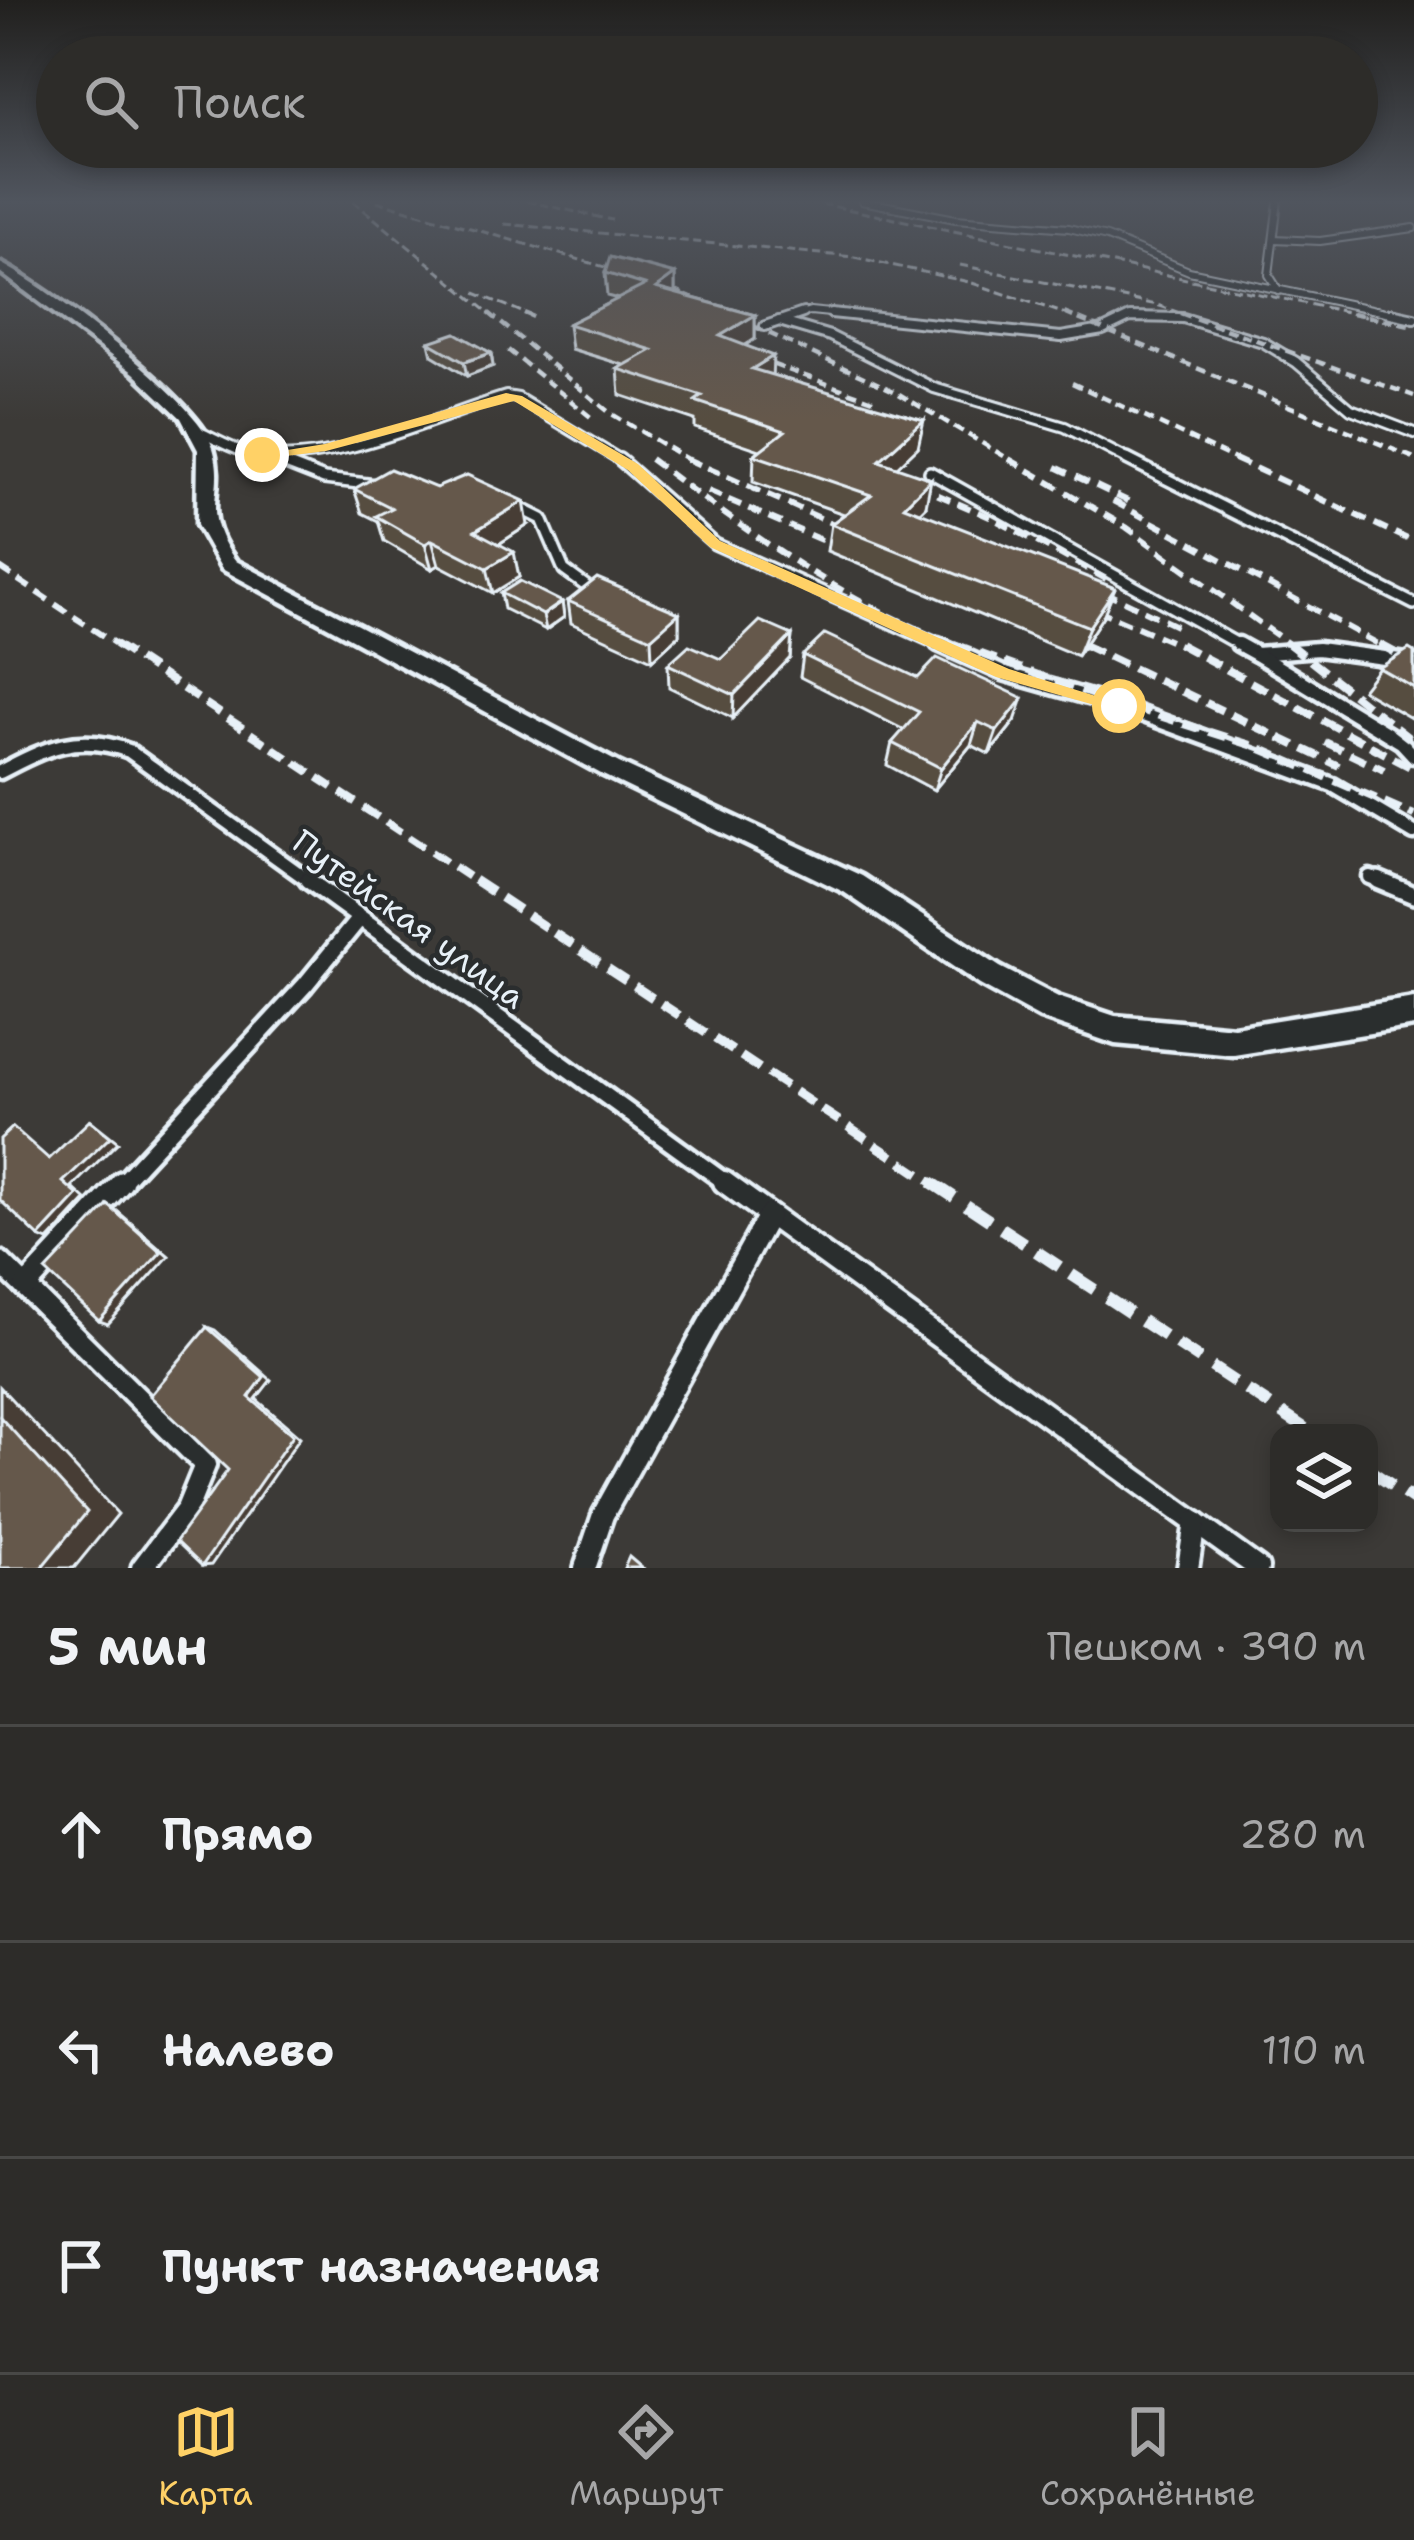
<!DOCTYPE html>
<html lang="ru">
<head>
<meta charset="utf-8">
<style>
  body { margin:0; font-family:"Shantell Sans",sans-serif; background:#353431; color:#f1f3f6 }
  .controls { position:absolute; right:36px; bottom:36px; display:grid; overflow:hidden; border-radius:24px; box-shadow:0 6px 18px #0003 }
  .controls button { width:108px; height:108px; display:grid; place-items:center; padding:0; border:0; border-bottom:3px solid #484846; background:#2d2c29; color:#f1f3f6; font:60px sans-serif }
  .stop { position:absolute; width:36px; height:36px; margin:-27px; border:9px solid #ffd166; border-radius:50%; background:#fff }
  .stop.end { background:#ffd166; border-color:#fff; box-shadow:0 3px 12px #0008 }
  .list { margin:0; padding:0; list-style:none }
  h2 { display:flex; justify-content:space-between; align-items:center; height:156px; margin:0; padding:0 48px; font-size:51px }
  h2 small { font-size:39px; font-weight:400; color:#a7a7a8 }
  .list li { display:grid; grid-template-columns:78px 1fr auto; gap:36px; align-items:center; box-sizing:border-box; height:216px; padding:0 48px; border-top:3px solid #484846 }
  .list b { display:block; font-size:45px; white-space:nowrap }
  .list em { font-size:39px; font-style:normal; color:#a7a7a8 }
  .icon { flex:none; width:66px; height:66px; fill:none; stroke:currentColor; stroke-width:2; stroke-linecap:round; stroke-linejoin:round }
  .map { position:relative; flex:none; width:1414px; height:1568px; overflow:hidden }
  .search { position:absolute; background:#2d2c29; box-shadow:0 6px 18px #0003; left:36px; right:36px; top:36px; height:132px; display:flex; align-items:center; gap:30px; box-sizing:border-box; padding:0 42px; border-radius:66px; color:#a7a7a8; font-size:45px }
  .sheet { height:804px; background:#2d2c29 }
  nav { display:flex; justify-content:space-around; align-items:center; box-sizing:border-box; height:168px; border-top:3px solid #484846; background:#2d2c29; font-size:33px; color:#a7a7a8 }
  nav a { display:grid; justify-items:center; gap:6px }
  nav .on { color:#ffd166 }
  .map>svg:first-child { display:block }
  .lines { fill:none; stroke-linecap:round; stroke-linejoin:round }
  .service-far5-casing { stroke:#e8f1f8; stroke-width:10 }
  .service-far4-casing { stroke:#e8f1f8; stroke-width:14 }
  .service-far3-casing { stroke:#e8f1f8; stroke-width:16 }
  .service-far2-casing { stroke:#e8f1f8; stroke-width:21 }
  .service-far1-casing { stroke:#e8f1f8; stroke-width:24 }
  .service-casing { stroke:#e8f1f8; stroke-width:28 }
  .minor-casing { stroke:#e8f1f8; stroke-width:9 }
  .service-far5 { stroke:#2a2d2e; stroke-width:6 }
  .service-far4 { stroke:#2a2d2e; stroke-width:8 }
  .service-far3 { stroke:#2a2d2e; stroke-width:9 }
  .service-far2 { stroke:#2a2d2e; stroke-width:12 }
  .service-far1 { stroke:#2a2d2e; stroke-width:15 }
  .service { stroke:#2a2d2e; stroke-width:20 }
  .minor { fill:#2a2d2e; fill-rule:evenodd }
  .rail-far5 { stroke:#e8f1f8; stroke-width:3; stroke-dasharray:9 4.5; stroke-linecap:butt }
  .rail-far4 { stroke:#e8f1f8; stroke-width:4.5; stroke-dasharray:10 6; stroke-linecap:butt }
  .rail-far3 { stroke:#e8f1f8; stroke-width:6; stroke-dasharray:14 8; stroke-linecap:butt }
  .rail-far2 { stroke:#e8f1f8; stroke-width:8; stroke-dasharray:18 9; stroke-linecap:butt }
  .rail-far1 { stroke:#e8f1f8; stroke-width:9; stroke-dasharray:22 10; stroke-linecap:butt }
  .rail { stroke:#e8f1f8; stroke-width:12; stroke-dasharray:28 14; stroke-linecap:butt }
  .wall { fill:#574d41; stroke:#e8f1f8; stroke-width:3 }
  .shaded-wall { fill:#473e35; stroke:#e8f1f8; stroke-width:3 }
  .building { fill:#65594c; stroke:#e8f1f8; stroke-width:3 }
  .route { fill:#ffd166 }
  .labels { text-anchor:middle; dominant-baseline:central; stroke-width:9; stroke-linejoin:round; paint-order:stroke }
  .street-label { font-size:33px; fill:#e8f1f8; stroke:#2a2d2e }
</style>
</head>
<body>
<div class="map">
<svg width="1414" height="1568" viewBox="0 0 1414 1568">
  <rect width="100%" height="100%" fill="#3c3a37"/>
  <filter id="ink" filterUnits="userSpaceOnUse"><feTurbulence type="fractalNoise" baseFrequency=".00833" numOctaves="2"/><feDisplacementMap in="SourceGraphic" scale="24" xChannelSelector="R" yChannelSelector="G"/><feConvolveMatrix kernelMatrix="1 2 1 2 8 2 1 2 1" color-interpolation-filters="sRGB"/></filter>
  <g filter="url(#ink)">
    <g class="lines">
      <g class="service-far5-casing">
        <g id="service-far5">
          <polyline points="862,201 956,219 1069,228 1107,237 1189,271 1405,316"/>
          <polyline points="1278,201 1269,275 1279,291"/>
          <polyline points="1274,239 1320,241 1414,228"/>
          <polyline points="794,316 810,311 860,316"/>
        </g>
      </g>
      <g class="service-far4-casing">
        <g id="service-far4">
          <polyline points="831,313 1061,337 1103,330 1130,317 1183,318 1263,342 1296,362 1351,409 1414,433"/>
          <polyline points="1391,313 1414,318"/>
          <polyline points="779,321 830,336 934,388 1065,427 1133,462"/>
          <polyline points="765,326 803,313"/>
          <path d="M200,432C217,440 233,450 252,454C329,469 433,418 506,396L518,398L624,462"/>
          <polyline points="269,457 280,462"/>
        </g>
      </g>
      <g class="service-far3-casing">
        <g id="service-far3">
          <polyline points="273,459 324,479 376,485"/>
          <polyline points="619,459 715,544 945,647"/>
          <polyline points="1127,459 1414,604"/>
          <polyline points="930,472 1243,647"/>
          <polyline points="514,505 542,519 564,570 586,586"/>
        </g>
      </g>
      <g class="service-far2-casing">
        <g id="service-far2">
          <polyline points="938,644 1003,673 1119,706 1333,785 1414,833"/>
          <polyline points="1238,644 1256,654 1318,649 1414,662"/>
          <polyline points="1258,655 1401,742 1414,756"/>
          <path d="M0,772C45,748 79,732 129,751L312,883"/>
          <polyline points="1370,877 1386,883"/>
        </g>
      </g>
      <g class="service-far1-casing">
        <g id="service-far1">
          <polyline points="308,880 729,1185"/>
          <polyline points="1378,880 1414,895"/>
          <polyline points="120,1185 305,985 358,920"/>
        </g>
      </g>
      <g class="service-casing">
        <g id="service">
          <polyline points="724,1182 1258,1568"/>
          <polyline points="0,1262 205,1465 187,1509 142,1568"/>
          <polyline points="25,1287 122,1182"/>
          <polyline points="585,1568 603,1515 769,1215"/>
          <polyline points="1188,1568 1195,1522"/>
        </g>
      </g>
      <g class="minor-casing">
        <path id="minor" d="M0,263C45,285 200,402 213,448C227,495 197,507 236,561L619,763L862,876L1000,967L1058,997L1115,1016L1234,1027L1414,998V1026L1234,1055L1115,1044L1040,1018L980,985L844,892L603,775L222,569L197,525L198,450L181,418L134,373L0,272Z"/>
      </g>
      <use href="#service-far5" class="service-far5"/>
      <use href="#service-far4" class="service-far4"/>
      <use href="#service-far3" class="service-far3"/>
      <use href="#service-far2" class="service-far2"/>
      <use href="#service-far1" class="service-far1"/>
      <use href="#service" class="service"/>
      <use href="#minor" class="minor"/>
      <g class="rail-far5">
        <polyline points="353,201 493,316"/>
        <polyline points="377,201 660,283 732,316"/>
        <polyline points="527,201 612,220"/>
        <polyline points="808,201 1366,316"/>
        <polyline points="504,224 854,257 969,282 1072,316"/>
        <polyline points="960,265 1157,305 1189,316"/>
        <polyline points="475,293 532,316"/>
      </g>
      <g class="rail-far4">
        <polyline points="489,313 610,413 692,462"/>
        <polyline points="524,313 536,318"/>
        <polyline points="725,313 894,391 1014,462"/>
        <polyline points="1064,313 1414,458"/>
        <polyline points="1180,313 1414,396"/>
        <polyline points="1352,313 1414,326"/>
        <polyline points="508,350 592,418"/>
        <polyline points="743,354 873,400"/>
        <polyline points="1072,383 1241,462"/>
      </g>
      <g class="rail-far3">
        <path d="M650,459C752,535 842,602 963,647"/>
        <polyline points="687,459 854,533"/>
        <polyline points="1009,459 1126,527 1293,647"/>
        <polyline points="1235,459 1414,542"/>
        <polyline points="1056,467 1132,503"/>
        <polyline points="897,477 992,518 1106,579"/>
        <polyline points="708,491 835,546"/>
        <polyline points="1113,501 1384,647"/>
        <polyline points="0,568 120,647"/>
        <polyline points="1084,582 1176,626"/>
        <polyline points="1076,601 1184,647"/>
        <polyline points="1084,645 1088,647"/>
      </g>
      <g class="rail-far2">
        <polyline points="115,644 478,883"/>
        <polyline points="954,644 1090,694 1254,746 1414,815"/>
        <polyline points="1179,644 1414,769"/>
        <polyline points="1289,644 1414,742"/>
        <polyline points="1379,644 1414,663"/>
        <polyline points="1084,645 1339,766"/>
        <polyline points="1325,742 1384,770"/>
      </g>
      <polyline class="rail-far1" points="474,880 936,1185"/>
      <g class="rail">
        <polyline points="931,1182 1312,1433"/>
        <polyline points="1369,1470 1414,1500"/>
      </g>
    </g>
    <g class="wall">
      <polygon points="605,273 675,274 675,293 755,315 755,339 744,345 772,375 918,447 897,467 926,506 919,512 1103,616 1077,656 827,551 831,524 844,514 753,482 754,455 760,450 695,428 695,420 620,395 618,369 624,365 571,349 568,324 618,299 607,296"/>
      <polygon points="429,342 491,353 493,366 467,376 432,355"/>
      <polygon points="354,489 528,525 499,544 519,577 493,593 439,565 432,569 384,541 378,521 362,513"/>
      <polygon points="501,593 562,602 564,617 546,630 504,609"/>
      <polygon points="568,601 679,613 679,635 652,660 571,623"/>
      <polygon points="792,635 790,658 733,718 669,687 668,664 721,659"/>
      <polygon points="1414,652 1414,720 1362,690 1379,668"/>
      <polygon points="803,655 918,678 1015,721 989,754 971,745 934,790 887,765 892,743 904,730 800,677"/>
    </g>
    <g class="shaded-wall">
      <polygon points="675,274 675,297 656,288"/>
      <polygon points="755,315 755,339 720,361 720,336"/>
      <polygon points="491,353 493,366 467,376 464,362"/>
      <polygon points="773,356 772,381 752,369"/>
      <polygon points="924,420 918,447 875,488 879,461"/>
      <polygon points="931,479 926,506 898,534 904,506"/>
      <polygon points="524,501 528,525 480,556 475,531"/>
      <polygon points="432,540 439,565 432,569 425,544"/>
      <polygon points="514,552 519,577 493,593 487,568"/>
      <polygon points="1115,588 1103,616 1077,656 1089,627"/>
      <polygon points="562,602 564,617 546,630 543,615"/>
      <polygon points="679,613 679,635 652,660 651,638"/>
      <polygon points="792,635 790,658 733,718 734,695"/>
      <polygon points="1023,698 1015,721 989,754 997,731"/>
      <polygon points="978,722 971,745 934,790 941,768"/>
      <polygon points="90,1120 118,1142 72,1187 86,1200 48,1241 39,1237"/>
      <polygon points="108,1205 116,1210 169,1256 108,1324 99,1321"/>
      <polygon points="207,1327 215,1330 271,1380 256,1399 300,1437 211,1565 202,1566 249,1397"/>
      <polygon points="0,1387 118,1514 74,1568 41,1568 0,1417"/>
    </g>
    <g class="building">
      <polygon points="610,257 675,274 656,288 755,315 720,336 773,356 752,369 924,420 879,461 931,479 904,506 1115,588 1089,627 831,524 871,495 754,455 785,431 695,401 702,396 618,369 652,350 568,324 645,285 605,273"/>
      <polygon points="456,333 491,353 464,362 429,342"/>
      <polygon points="390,469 436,488 467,475 524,501 475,531 514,552 487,568 432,540 425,544 376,516 392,508 354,489"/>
      <polygon points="597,578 679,613 651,638 568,601"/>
      <polygon points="520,581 562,602 543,615 501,593"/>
      <polygon points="760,621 792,635 734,695 668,664 689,645 721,659"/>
      <polygon points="825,634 918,678 937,658 1023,698 997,731 978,722 941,768 892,743 919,712 803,655"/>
      <polygon points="1409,649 1414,652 1414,688 1379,668"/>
      <polygon points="90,1120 110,1137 63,1182 78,1195 39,1237 0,1200 0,1139 13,1127 49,1159"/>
      <polygon points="108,1205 161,1252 99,1321 46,1271"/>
      <polygon points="207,1327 264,1377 249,1397 293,1435 202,1566 176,1541 228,1470 150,1396"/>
      <polygon points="0,1417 87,1512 41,1568 0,1568"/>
      <polygon points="629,1557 642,1568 624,1568"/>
    </g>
  </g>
  <linearGradient id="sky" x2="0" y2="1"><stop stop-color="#21201e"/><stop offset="0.48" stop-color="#50555e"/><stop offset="1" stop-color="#50555e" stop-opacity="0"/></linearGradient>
  <rect width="1414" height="420" fill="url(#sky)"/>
  <polygon class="route" points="506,393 522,396 638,464 720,541 1009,669 1128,706 1119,712 996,677 710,547 628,470 514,401 326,451 262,459 256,455 325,444"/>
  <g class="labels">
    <g class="street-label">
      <text transform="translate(409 919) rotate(36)">Путейская улица</text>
    </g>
  </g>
</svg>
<div class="controls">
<button><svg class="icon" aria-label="layers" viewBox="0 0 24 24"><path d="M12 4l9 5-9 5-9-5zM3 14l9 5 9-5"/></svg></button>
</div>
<div class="stop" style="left:1119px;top:706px"></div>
<div class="stop end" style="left:262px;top:455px"></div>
<div class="search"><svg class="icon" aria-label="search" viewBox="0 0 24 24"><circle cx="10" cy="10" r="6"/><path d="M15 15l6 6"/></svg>Поиск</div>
</div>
<section class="sheet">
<h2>5 мин<small>Пешком · 390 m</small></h2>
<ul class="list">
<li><svg class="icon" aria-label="ahead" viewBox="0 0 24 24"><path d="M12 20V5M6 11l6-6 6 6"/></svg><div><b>Прямо</b></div><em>280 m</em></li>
<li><svg class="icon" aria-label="left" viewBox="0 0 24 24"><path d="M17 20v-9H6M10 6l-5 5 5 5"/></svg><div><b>Налево</b></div><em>110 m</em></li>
<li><svg class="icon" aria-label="arrive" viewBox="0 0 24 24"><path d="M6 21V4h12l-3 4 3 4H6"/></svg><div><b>Пункт назначения</b></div></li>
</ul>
</section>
<nav>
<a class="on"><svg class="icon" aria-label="map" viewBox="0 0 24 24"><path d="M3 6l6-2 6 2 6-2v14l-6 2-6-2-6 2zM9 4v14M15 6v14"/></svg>Карта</a>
<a><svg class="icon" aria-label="directions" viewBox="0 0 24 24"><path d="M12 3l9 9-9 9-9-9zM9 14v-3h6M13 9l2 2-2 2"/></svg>Маршрут</a>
<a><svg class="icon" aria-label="saved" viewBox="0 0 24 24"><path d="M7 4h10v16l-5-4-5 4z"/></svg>Сохранённые</a>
</nav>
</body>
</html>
